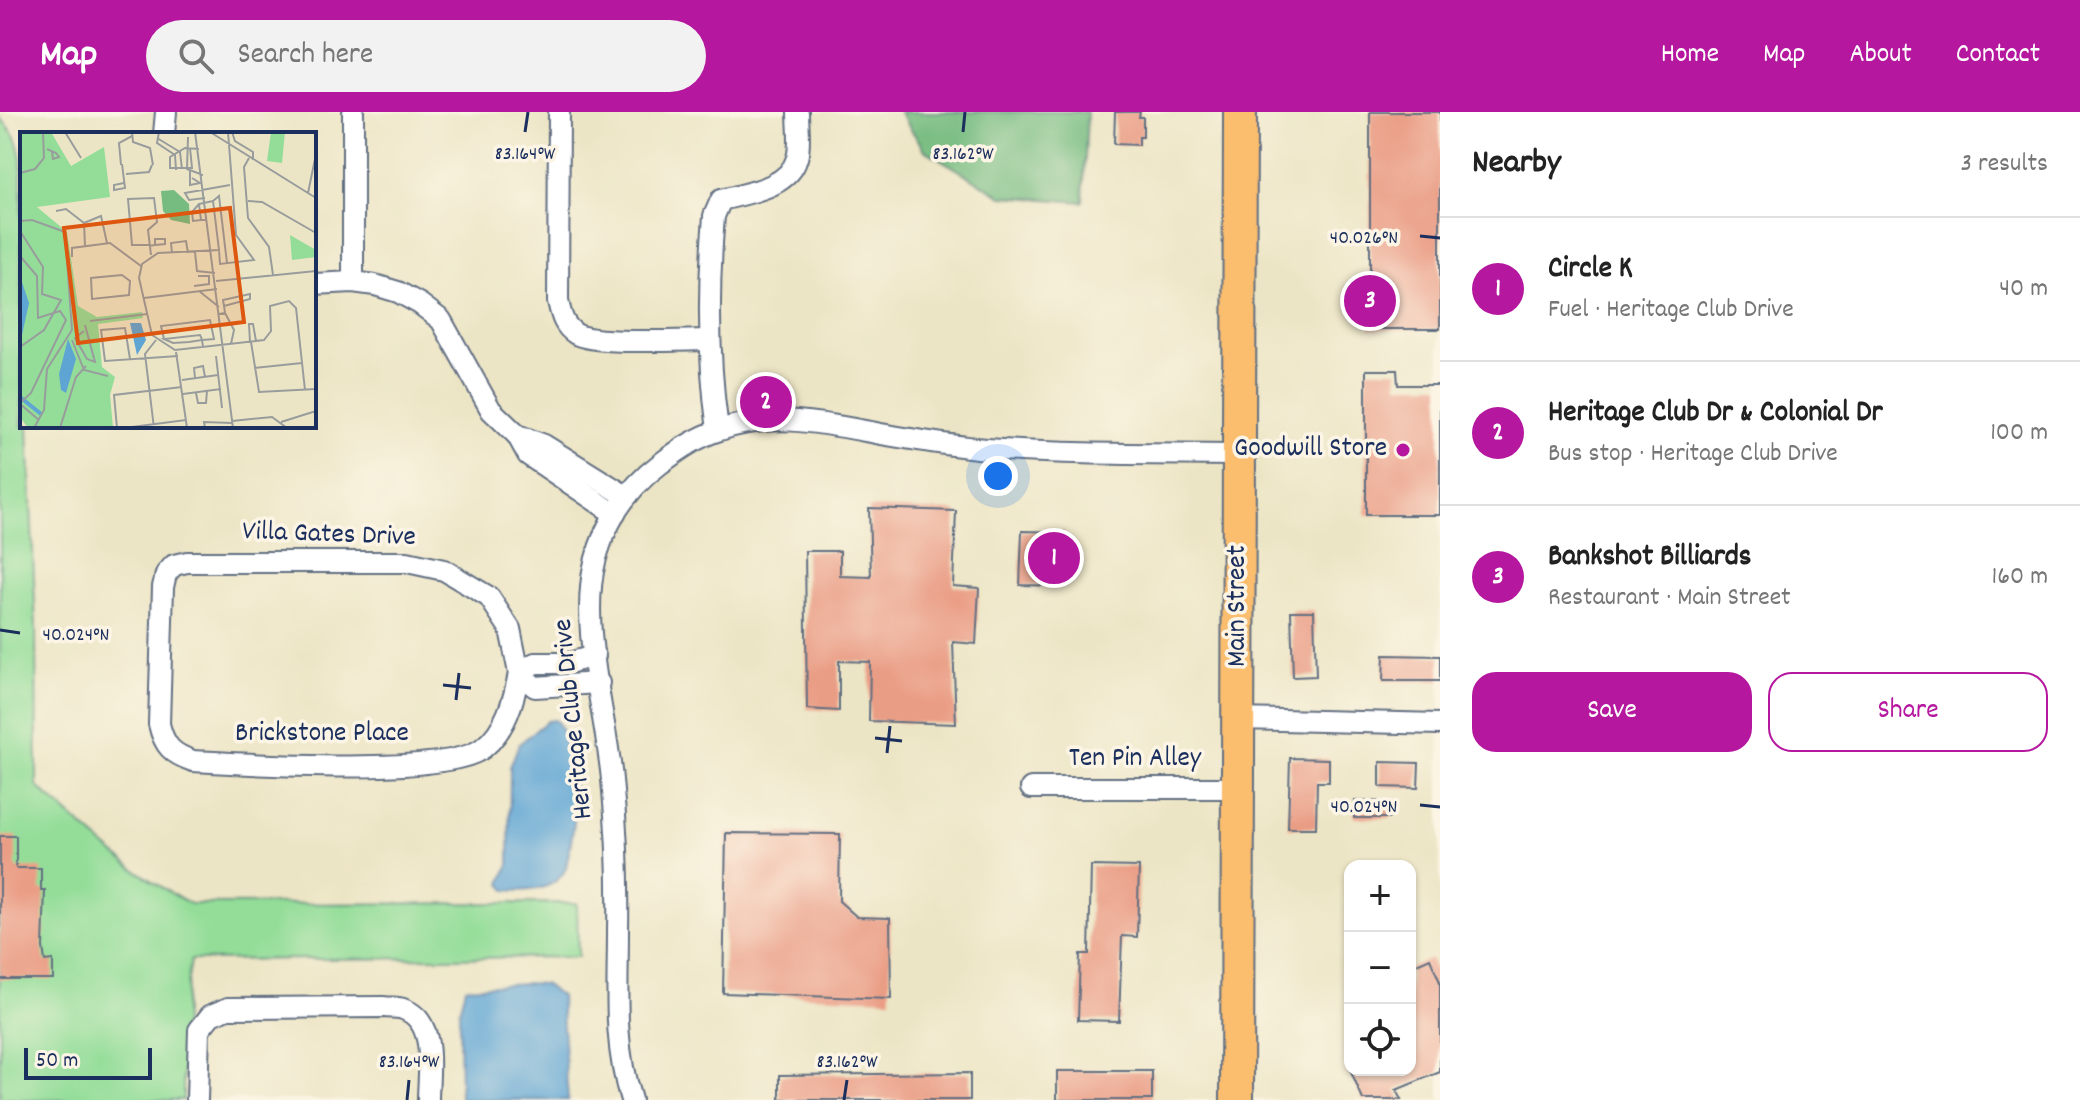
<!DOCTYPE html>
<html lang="en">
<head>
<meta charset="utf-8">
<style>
  body { margin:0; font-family:Dekko,sans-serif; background:#f2f2f2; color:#222 }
  .controls { position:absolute; right:24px; bottom:24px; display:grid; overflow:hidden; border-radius:16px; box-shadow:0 2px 6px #0004 }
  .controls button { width:72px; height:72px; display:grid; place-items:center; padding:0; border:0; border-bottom:2px solid #e0e0e0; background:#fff; color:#222; font:40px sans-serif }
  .scale { position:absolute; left:24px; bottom:20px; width:128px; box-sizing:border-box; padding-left:8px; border:4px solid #1b2f5e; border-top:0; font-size:22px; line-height:28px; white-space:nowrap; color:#1b2f5e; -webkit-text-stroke:6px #fcf5e5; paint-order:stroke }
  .you { position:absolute; left:998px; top:364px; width:28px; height:28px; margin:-20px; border:6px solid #fff; border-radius:50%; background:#1a73e8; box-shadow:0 0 0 12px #1a73e833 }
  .badge { display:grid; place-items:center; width:52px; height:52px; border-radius:50%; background:#b5179e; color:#fff; font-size:26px; font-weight:700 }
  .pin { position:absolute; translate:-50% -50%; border:4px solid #fff; box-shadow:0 2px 8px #0006 }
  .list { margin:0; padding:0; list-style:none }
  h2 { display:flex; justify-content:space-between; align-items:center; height:104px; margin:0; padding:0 32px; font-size:34px }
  h2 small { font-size:26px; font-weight:400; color:#767676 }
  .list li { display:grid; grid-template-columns:52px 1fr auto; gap:24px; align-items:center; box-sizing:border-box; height:144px; padding:0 32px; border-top:2px solid #e0e0e0 }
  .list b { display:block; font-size:30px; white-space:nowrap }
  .list p { margin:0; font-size:26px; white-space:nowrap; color:#767676 }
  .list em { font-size:26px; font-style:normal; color:#767676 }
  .actions { display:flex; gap:16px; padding:24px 32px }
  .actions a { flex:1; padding:18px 0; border:2px solid #b5179e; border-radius:24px; text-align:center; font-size:28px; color:#b5179e }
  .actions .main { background:#b5179e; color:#fff }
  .icon { flex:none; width:44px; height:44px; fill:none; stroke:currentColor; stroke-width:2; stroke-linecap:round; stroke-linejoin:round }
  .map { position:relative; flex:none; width:1440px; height:988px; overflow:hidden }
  header { display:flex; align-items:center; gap:48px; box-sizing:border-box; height:112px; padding:0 40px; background:#b5179e; color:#fff }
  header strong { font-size:38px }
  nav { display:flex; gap:44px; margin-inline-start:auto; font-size:28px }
  .search { width:560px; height:72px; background:#f2f2f2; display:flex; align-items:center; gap:20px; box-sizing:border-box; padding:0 28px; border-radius:44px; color:#767676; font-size:30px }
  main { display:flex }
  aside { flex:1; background:#fff }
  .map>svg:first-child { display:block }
  .green { fill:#93dd98; stroke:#57867b; stroke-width:2 }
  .forest { fill:#76bc80; stroke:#48766f; stroke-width:2 }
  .water { fill:#5ea5d4; stroke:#3c6a99; stroke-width:2 }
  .building { fill:#ea9d85 }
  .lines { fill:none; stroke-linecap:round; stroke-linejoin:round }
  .street-casing { stroke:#646f82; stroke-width:24 }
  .primary-casing { stroke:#646f82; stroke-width:36 }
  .street { stroke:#fff; stroke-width:20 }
  .primary { stroke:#fbbd6e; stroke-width:32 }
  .ticks { fill:none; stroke:#1b2f5e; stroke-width:3 }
  .poi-dot { fill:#b5179e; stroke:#fcf5e5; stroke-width:3 }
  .labels { text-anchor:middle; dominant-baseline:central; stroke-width:7; stroke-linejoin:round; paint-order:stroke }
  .poi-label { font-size:28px; fill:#1b2f5e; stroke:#fcf5e5; text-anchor:end }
  .street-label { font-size:28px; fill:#1b2f5e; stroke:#fcf5e5 }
  .inset-river { fill:none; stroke:#5ea5d4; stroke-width:4 }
  .inset-road { fill:none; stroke:#989c9c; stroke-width:2 }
  .view { fill:#de5710; fill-opacity:0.15; stroke:#de5710; stroke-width:4 }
  .inset-edge { fill:none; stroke:#1b2f5e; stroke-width:4 }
  .ticks-label { font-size:20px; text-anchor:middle; fill:#1b2f5e; stroke:#fcf5e5; stroke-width:7; stroke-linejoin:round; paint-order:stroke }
</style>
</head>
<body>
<header>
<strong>Map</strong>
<div class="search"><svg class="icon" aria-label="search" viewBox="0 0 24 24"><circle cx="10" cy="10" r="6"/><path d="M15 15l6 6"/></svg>Search here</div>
<nav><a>Home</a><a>Map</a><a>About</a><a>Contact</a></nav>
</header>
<main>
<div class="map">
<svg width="1440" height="988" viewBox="0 0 1440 988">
  <rect width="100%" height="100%" fill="#fcf5e5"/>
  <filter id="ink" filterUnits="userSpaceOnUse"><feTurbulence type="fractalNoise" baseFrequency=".0125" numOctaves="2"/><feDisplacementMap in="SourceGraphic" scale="16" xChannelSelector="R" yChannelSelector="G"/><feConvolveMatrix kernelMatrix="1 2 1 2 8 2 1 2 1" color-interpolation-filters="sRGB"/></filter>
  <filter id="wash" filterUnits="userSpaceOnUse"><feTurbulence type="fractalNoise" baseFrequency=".006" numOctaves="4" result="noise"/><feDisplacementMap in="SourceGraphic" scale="32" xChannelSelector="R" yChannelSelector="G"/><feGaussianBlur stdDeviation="1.8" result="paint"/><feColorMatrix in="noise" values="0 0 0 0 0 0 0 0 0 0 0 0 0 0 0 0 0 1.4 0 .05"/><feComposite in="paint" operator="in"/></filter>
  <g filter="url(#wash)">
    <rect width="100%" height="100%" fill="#ece5c5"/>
    <path class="green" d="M0,6C14,19 18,29 21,47L22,314H28L36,518L37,674C86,718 132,762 191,792L577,791L578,845L191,848L184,891L183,988H0Z"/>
    <polygon class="forest" points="899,0 1087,0 1083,90 1002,84 925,38"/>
    <g class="water">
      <path d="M555,608C566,615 576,684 575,699C574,719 569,738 566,756C556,779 528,780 506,778L501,772L509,752L510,655L519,632L547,609Z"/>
      <polygon points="524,871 544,872 561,884 568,988 460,988 459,900 465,875"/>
    </g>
    <g id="blocks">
      <g class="building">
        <polygon points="1115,0 1140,0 1139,5 1143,5 1143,25 1139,25 1139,33 1114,32"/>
        <rect x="1370" y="0" width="70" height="217"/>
        <polygon points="1366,258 1397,258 1398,273 1440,273 1440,403 1366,403"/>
        <polygon points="869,396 956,399 953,474 979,476 976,532 953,530 956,612 869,609 870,550 839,549 839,599 807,597 805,439 840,439 840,464 871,465"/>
        <polygon points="1022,419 1065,420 1063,474 1020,473"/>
        <polygon points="1291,499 1314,499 1316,564 1293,565"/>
        <polygon points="1384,543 1440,544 1440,569 1383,569"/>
        <polygon points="1290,646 1329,647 1329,670 1317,670 1316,716 1288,716"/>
        <polygon points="1380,650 1419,651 1418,676 1380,675"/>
        <polygon points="1355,689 1391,690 1391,706 1354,706"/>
        <polygon points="726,721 840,722 839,789 857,805 890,806 891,887 723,881"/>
        <polygon points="0,724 16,724 16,756 41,756 41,778 45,778 43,835 45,849 53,848 53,867 0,867"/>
        <polygon points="1091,754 1139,755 1137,825 1122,824 1119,909 1078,908 1080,842 1089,842"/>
        <polygon points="1430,846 1440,870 1440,960 1396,978 1401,988 1363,988 1350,958 1410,958 1410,855"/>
        <rect x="1057" y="959" width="95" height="29"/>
        <polygon points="970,961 970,988 780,988 780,963"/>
      </g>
    </g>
  </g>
  <g filter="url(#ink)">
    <use href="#blocks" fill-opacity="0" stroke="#646f82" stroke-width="2"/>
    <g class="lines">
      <g class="street-casing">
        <g id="street">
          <polyline points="353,0 353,170"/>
          <path d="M559,0L558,189C561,202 563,214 576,222C594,233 684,228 710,228"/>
          <polyline points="164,22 166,0"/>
          <polyline points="314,172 353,170 375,173 398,180 420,192 441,208 491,298 517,323 528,343 615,402"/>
          <path d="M718,318C708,247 708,175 714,104L721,88C747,81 789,76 797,46C801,33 798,14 798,0"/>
          <polyline points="517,323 544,333 626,384"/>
          <path d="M519,561C514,588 506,618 483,636C446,665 248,652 193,649C172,642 164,634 159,612L163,475L166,462L174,453L187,450H407L444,458L489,485L510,517L519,561L535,575L599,571"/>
          <polyline points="519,561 535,551 568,551 595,544"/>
          <polyline points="1238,607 1440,612"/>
          <polyline points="1031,676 1238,676"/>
          <path d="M197,988L199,918L211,903L228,896L384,895C390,896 398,895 403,897C438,909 428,960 428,988"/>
          <path d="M631,988C613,932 618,877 618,819C619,769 617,718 612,668C606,601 579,516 595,450C605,410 628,376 660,352C679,338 697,325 720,318C774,299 827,312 881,322C916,328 951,334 987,337C1071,343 1155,342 1239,343"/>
        </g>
      </g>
      <g class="primary-casing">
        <polyline id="primary" points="1237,988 1240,0"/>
      </g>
      <use href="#street" class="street"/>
      <use href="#primary" class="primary"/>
    </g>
  </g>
  <path class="ticks" d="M525,20L528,0M963,20L965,0M1420,124L1440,126M0,518L20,521M443,573L471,576M456,588L459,561M875,626L902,629M887,641L890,614M1420,693L1440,695M407,988L409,968M844,988L847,968"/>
  <circle class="poi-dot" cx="1403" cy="338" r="8"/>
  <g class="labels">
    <g class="poi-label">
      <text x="1387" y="338">Goodwill Store</text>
    </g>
    <g class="street-label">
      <text transform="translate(329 424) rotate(2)">Villa Gates Drive</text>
      <text transform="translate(1239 494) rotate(-90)">Main Street</text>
      <text transform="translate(575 607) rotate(-96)">Heritage Club Drive</text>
      <text x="322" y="623">Brickstone Place</text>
      <text x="1135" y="648">Ten Pin Alley</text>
    </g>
  </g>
  <g transform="translate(20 20)">
    <rect width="296" height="296" fill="#ece5c5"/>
    <path d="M0,0H31L51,34L84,15L90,65L17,75L47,100L58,174L77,185L122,180L123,186L78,192L82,235L95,245L90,263L93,296H8L0,285ZM251,0H265L262,31L247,29ZM270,103L296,118V125L272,128Z" fill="#93dd98"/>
    <path d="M154,58L169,72L170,92L151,88L143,79L141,59Z" fill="#76bc80"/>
    <path d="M0,144L9,171L2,203H0ZM110,191H121L126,208L117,223ZM48,207L56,227L46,261L41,258L39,242Z" fill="#5ea5d4"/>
    <path class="inset-river" d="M0,265L21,282"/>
    <path class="inset-road" d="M45,0L61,26M112,0L113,10L130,16L133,33M139,0L137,11L155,23L156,38M175,0L213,296M190,0L296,66M212,0L215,9L233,20V28M168,5L167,37L183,43M137,6L160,20L162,37M170,16L172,36H150V25L165,16L179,17M27,17L36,21L39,25L33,27L32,20M229,26L224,35L228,86L249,115L253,143M102,32L105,56L94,58V53L104,51M101,33L99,11L112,4M170,38V53L180,51L172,46M0,41L15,37L24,26L23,0M106,42L129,40L132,33M288,61L296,22M185,66L169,68L165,61L210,53M193,69L199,64L207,131M228,69L242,70L296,101M179,72L172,80L173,89L181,88M36,79L46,77L64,91M187,88H181L179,72L193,69L199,118L138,121L122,132L119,146L132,203L155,218L244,208L251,199L250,174L269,169L276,176L285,258M0,89L12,88L45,100L52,198M0,99L23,135L22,162L41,168L24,198L0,215M129,113H112L108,67L134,66L137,90L128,98L131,123M65,114L64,91L81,84L87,111M129,114L135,113L145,112V107H135V113M199,118L200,132L234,128L216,103L208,0M175,120L177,139L195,141M152,121L151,111L166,109L168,121M0,124L17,144L18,186L40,179L46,188L11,261L0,271M52,125V116L90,111L121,134M102,143L110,149L109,163L72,167L71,146ZM196,149L296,139M174,154L189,152V144H178M179,159L199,175M124,166L197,157M205,181L214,198L211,212M199,182L205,181L204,174L203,168L230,162V167L204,174M70,189L127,182M64,199L55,206L67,227L75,230L65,193M144,207L141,194L190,188L194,207L182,208L169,210L153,211L144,207L180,203L181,205L182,208L183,215M52,208L64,238L88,244M230,210L229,192H233L236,209M231,210L239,260L296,257M156,220L167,296M196,224L202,276M110,227L105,196L81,198L85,229L158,224M234,236L282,231M175,246L174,236L183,234L185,245M162,248L198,243M176,261L178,271H186L187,259M163,262L201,257M0,272L19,288M212,289L252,285L267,296M261,290L296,279M14,296L24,278L27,237L52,198M40,296L56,245L66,234M97,296L94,263L162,255M104,296L166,288M134,296L125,222L136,208M185,296L184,290L212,291"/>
    <path class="view" d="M210,76L224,190L58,211L44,96Z"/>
    <rect width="296" height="296" class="inset-edge"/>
  </g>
  <g class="ticks-label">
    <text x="525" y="47">83.164°W</text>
    <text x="963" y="47">83.162°W</text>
    <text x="1364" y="131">40.026°N</text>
    <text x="76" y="528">40.024°N</text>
    <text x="1364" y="700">40.024°N</text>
    <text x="409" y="955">83.164°W</text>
    <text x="847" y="955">83.162°W</text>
  </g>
</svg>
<div class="controls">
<button>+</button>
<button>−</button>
<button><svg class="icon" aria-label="locate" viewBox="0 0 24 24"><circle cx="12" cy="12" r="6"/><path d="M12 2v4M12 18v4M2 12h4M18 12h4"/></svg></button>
</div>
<div class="scale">50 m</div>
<div class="you"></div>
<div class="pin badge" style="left:1054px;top:446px">1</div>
<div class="pin badge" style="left:766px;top:290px">2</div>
<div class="pin badge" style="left:1370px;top:189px">3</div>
</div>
<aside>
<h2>Nearby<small>3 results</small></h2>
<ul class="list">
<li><span class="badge">1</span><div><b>Circle K</b><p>Fuel · Heritage Club Drive</p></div><em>40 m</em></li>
<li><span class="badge">2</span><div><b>Heritage Club Dr &amp; Colonial Dr</b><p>Bus stop · Heritage Club Drive</p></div><em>100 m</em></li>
<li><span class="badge">3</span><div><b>Bankshot Billiards</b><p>Restaurant · Main Street</p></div><em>160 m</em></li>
</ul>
<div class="actions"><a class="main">Save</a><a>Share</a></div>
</aside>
</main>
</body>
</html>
